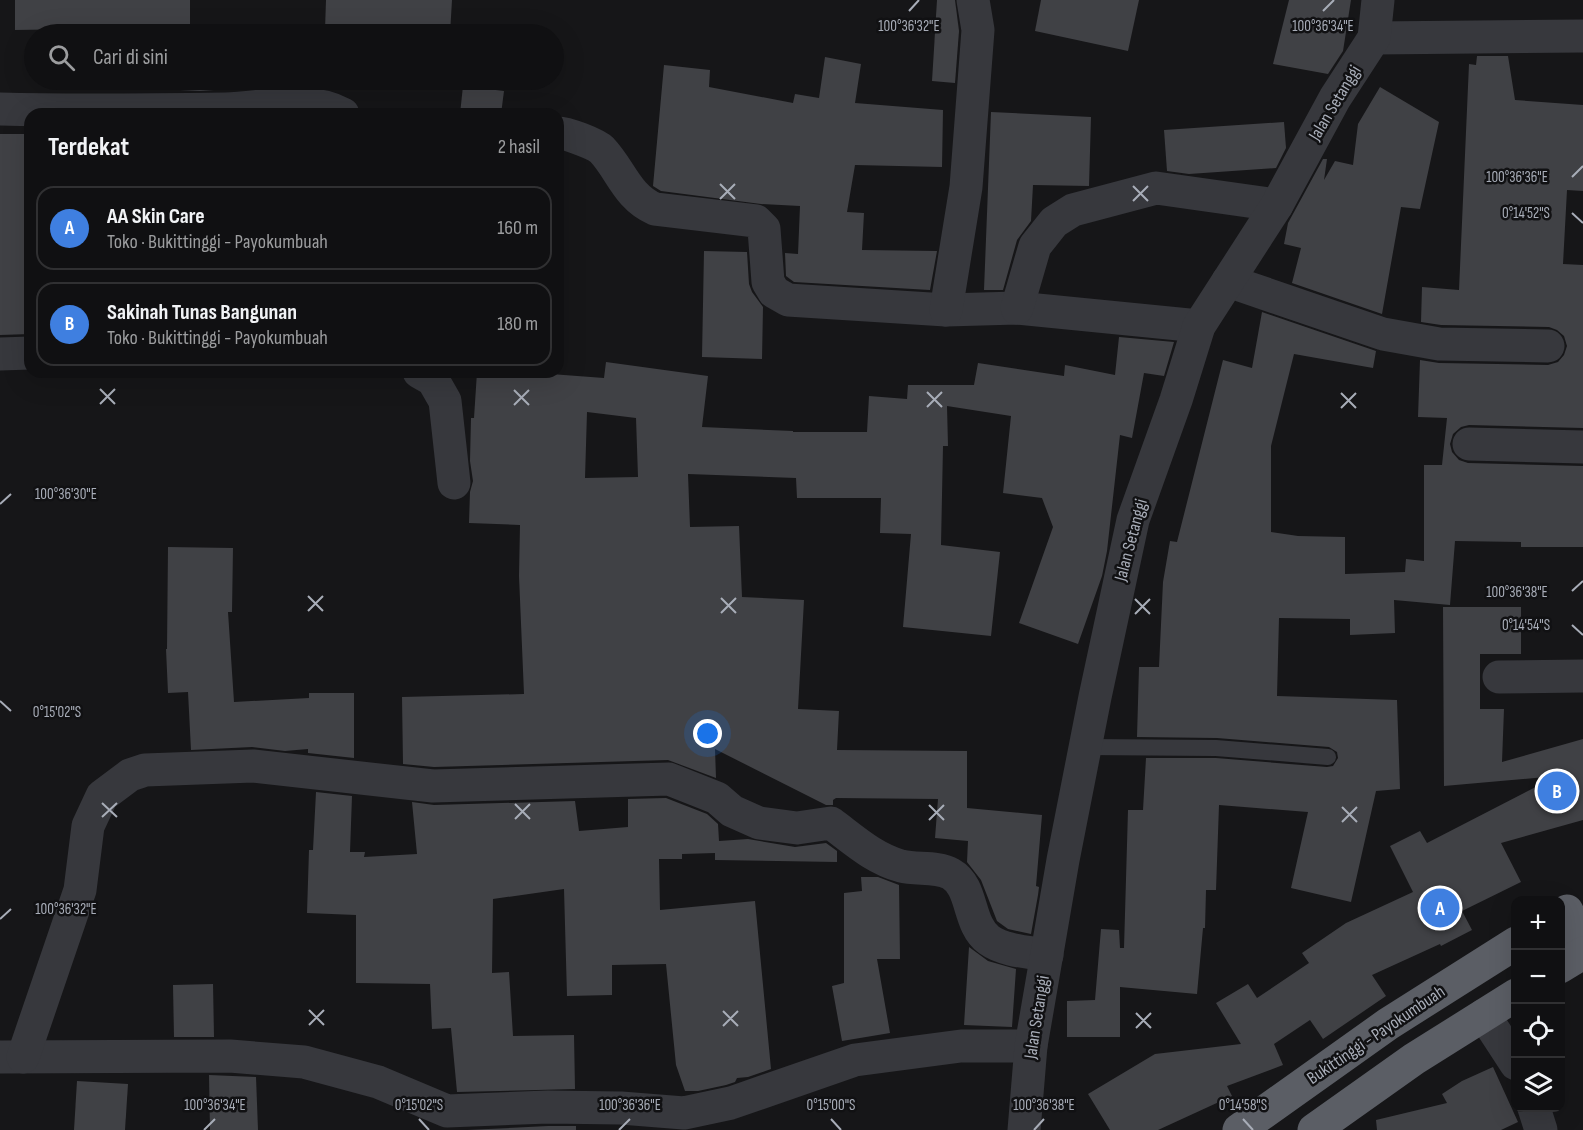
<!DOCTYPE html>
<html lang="id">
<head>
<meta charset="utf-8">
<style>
  body { margin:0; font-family:"Sofia Sans Condensed",sans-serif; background:#1e1e20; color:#f1f3f6 }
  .controls { position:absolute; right:18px; bottom:18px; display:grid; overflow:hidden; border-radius:12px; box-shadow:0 6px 24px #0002 }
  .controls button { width:54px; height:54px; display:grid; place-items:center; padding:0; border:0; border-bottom:2px solid #303032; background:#101012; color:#f1f3f6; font:30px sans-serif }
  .you { position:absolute; left:708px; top:734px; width:21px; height:21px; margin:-15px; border:4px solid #fff; border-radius:50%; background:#1a73e8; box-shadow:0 0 0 9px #1a73e833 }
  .badge { display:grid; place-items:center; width:39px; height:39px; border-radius:50%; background:#2563eb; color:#fff; font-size:20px; font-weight:700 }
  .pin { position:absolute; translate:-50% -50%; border:3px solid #fff; box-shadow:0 2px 6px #0006 }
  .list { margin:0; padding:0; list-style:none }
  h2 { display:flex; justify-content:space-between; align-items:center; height:78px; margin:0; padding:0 24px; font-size:26px }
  h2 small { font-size:20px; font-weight:400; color:#9c9d9f }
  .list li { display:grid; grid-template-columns:39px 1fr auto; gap:18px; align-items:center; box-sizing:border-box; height:84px; margin:0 12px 12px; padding:0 12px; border:2px solid #303032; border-radius:18px }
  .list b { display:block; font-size:22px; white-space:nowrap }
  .list p { margin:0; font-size:20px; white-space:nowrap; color:#9c9d9f }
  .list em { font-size:20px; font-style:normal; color:#9c9d9f }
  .icon { flex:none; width:33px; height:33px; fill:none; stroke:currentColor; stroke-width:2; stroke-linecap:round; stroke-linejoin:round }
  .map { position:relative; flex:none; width:1583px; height:1130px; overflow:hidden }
  .search { position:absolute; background:#101012; box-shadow:0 6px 24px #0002; left:24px; top:24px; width:540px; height:66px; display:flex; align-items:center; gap:15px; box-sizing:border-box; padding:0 21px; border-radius:33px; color:#9c9d9f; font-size:22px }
  .panel { position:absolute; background:#101012; box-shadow:0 6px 24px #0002; left:24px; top:108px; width:540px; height:270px; border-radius:18px }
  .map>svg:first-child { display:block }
  .building { fill:#404145; fill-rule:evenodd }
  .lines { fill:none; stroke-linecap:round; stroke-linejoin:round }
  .service { stroke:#37383d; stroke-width:16 }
  .minor { stroke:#37383d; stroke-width:33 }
  .trunk { stroke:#5b5e65; stroke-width:33 }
  .ticks { fill:none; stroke:#a8adb8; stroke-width:2 }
  .labels { text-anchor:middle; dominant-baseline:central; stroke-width:5; stroke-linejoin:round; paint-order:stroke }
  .street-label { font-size:18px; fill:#a8adb8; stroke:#111113 }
  .ticks-label { font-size:15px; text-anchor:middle; fill:#a8adb8; stroke:#111113; stroke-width:5; stroke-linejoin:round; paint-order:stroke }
</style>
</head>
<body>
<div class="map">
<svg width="1583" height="1130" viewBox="0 0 1583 1130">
  <rect width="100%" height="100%" fill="#161618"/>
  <g class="building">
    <polygon points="15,0 190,0 190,34 141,34 142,28 15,30"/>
    <polygon points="326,0 452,0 450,34 241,34 241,25 325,30"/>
    <polygon points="937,0 955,0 959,31 955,83 932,81"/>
    <polygon points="1041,0 1139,0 1128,51 1035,31"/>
    <polygon points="1289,0 1351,0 1343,51 1328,74 1273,64"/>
    <polygon points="1477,56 1508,56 1515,100 1583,105 1583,191 1567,190 1563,264 1583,265 1583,428 1469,425 1461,427 1453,434 1450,444 1452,452 1459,460 1468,463 1583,466 1583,547 1521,547 1521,542 1455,541 1450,605 1394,600 1395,633 1350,635 1350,619 1279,618 1277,696 1397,700 1400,789 1376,791 1351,902 1291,888 1308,812 1219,805 1216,890 1206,890 1205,928 1203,928 1197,994 1120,987 1120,1037 1067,1037 1067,1001 1095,1000 1101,929 1119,930 1120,948 1124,948 1128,810 1143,810 1146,758 1216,758 1327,767 1333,766 1338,758 1337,752 1329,747 1217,738 1137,737 1139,667 1159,667 1163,582 1170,541 1177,542 1223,360 1252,368 1262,312 1376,351 1373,368 1294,354 1271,446 1271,532 1298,536 1345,537 1345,574 1405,572 1406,559 1424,561 1424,465 1442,465 1447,418 1418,417 1420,360 1439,363 1548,365 1558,362 1564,355 1567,346 1564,336 1557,330 1549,327 1441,325 1421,322 1422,287 1459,290 1469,64 1476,65"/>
    <polygon points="825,57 861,64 855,103 943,110 942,167 855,165 847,212 864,213 862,250 937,251 930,290 794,282 786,276 785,253 798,254 800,206 761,204 661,191 653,186 664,65 710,70 709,87 793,103 795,94 819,98"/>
    <polygon points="140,80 368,80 367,89 326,84 325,88 285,85 200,91 140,88"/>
    <polygon points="463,86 504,91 501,114 460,114"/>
    <polygon points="1380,87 1439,122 1420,209 1401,207 1382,314 1292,283 1301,248 1284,244 1288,223 1323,159 1327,159 1324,180 1335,161 1353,165 1358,124"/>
    <polygon points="991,112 1091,117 1089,186 1033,185 1031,221 1017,240 1003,290 984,290"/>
    <polygon points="1284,122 1286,148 1276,168 1189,174 1167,171 1164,130"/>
    <polygon points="0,134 30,134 30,334 0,335"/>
    <polygon points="704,251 747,252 749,284 752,292 763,307 762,359 702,357"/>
    <path d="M1119,337L1174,342L1164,376L1144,373L1132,438L1120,435L1107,551L1102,576L1078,644L1019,623L1053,527L1042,498L1003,493L1011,416L947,406L948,446H943L941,545L1000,552L991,636L903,627L911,534L880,533L881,498H797L796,478L688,474L690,527L739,526L742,597L804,600L798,709L839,711L837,750L967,751V808L1042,815L1036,886L1039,887L1038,895L1031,934L1008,929L997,921L981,880L967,862L968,841L935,838L938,799L836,798L833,800V805H826L715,749L716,778L668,760L434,767L403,764L402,697L524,694L519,576L520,525L469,523L470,492L473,481L470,461L471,418H474L477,372H524L604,378L606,362L708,376L702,427L793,431V432H867L869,396L907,399L908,385H974L978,363L1064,376L1065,365L1115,375ZM587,412L636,418L638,477L585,478Z"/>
    <polygon points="168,547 233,548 232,612 228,612 234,702 309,698 309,693 354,693 354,758 308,753 308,749 285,751 252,747 191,750 188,692 168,693 166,649 167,649"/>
    <polygon points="1443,607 1521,607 1521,654 1480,654 1480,709 1504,709 1502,762 1583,739 1583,820 1501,843 1521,882 1462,911 1472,930 1441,946 1440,944 1372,975 1386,996 1323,1039 1310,1020 1274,1044 1283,1065 1227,1086 1232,1096 1158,1130 1110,1130 1088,1094 1155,1054 1241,1044 1216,1003 1248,984 1257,998 1309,963 1302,953 1346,923 1413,892 1390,846 1420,831 1427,843 1557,776 1444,786"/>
    <polygon points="316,792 352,796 350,852 365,852 364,857 417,854 412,802 434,805 575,801 579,831 628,827 628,799 666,798 707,814 718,824 719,841 748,839 795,847 826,843 837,851 837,862 715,860 715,853 682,854 682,859 659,859 660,910 755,901 771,1069 748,1077 737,1078 735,1082 726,1085 698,1091 685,1091 676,1065 666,964 612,965 612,995 567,996 564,889 493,899 492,973 509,972 513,1036 574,1035 575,1089 457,1092 451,1028 432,1029 430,984 356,983 356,915 307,913 309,850 313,850"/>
    <polygon points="861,877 878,877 899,885 900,959 877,959 890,1033 842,1041 832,986 844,983 844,893 862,891"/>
    <polygon points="969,947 988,961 1016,969 1012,1027 964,1025"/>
    <polygon points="213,984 214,1037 174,1037 173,985"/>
    <polygon points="1493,1067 1518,1122 1501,1130 1377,1130 1376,1120 1447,1103 1442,1094 1462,1081"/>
    <polygon points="209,1075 256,1077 258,1130 210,1130"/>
    <polygon points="77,1081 128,1084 125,1130 74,1130"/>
    <polygon points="548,1126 576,1126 576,1130 467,1130"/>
  </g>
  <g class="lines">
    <polyline class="service" points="1085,747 1216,748 1328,757"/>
    <g class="minor">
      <polyline points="1374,38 1583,36"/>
      <path d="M0,109C75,111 150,110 225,109C264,108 307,95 343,114"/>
      <path d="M558,133C567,133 596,144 602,150C621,170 627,197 655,209L756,221L764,229L768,282L774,292L788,300L946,310L1017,308L1199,326"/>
      <polyline points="1228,281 1383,334 1439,344 1548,346"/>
      <polyline points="1017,308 1035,246 1054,222 1073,210 1156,188 1277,205"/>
      <polyline points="946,310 966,187 978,30 973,0"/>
      <polyline points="0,354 30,353"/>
      <polyline points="419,372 433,380 445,401 454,483"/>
      <polyline points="1469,444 1583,447"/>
      <polyline points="1499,677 1583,676"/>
      <polyline points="1484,1015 1516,1064"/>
      <polyline points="0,1057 230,1056 304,1062 378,1082 447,1111 548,1107 621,1108 684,1113 731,1103 855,1060 961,1046 1031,1046"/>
      <path d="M23,1057L80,890L88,826L102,796L130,775L145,770L253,766L433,786L669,779L717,798L732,811L759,823L797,828L831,823C854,840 873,858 901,866C917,870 937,866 951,874C974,887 967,924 989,940C1004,951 1029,952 1047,955"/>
      <polyline points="1534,1108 1541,1130"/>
      <polyline points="1024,1130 1031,1046 1063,860 1095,697 1133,520 1176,400 1199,326 1277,205 1335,98 1374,38 1378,0"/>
    </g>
    <g class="trunk">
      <polyline points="1567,911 1583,947"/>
      <polyline points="1560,967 1583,953"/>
      <polyline points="1239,1130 1388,1024 1516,943"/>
      <polyline points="1314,1130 1414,1059 1516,995"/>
    </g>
  </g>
  <path class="ticks" d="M909,11L919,0M1323,11L1334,0M1572,177L1583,166M720,184L735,199M1133,186L1148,201M720,199L735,184M1133,201L1148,186M1572,213L1583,223M100,389L115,404M514,390L529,405M927,392L942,407M1341,393L1356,408M100,404L115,389M514,405L529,390M927,407L942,392M1341,408L1356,393M0,504L11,494M1572,591L1583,581M308,596L323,611M721,598L736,613M1135,599L1150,614M308,611L323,596M721,613L736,598M1135,614L1150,599M1572,625L1583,635M0,701L11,711M102,803L117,817M515,804L530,819M929,805L944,820M1342,807L1357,822M102,817L117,803M515,819L530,804M929,820L944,805M1342,822L1357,807M0,919L11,909M309,1010L324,1025M723,1011L738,1026M1136,1013L1151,1028M309,1025L324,1010M723,1026L738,1011M1136,1028L1151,1013M419,1119L429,1130M831,1119L841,1130M1243,1119L1253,1130M204,1130L215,1119M619,1130L630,1119M1034,1130L1044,1119"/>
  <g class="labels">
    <g class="street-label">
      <text transform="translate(1335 103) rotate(-59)">Jalan Setanggi</text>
      <text transform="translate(1131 540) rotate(-75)">Jalan Setanggi</text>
      <text transform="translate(1037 1017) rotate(-81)">Jalan Setanggi</text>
      <text transform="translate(1376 1035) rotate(-34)">Bukittinggi - Payokumbuah</text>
    </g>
  </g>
  <g class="ticks-label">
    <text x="909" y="31">100°36'32"E</text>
    <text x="1323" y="31">100°36'34"E</text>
    <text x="1517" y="182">100°36'36"E</text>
    <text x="1526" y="218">0°14'52"S</text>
    <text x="66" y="499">100°36'30"E</text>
    <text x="1517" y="597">100°36'38"E</text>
    <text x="1526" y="630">0°14'54"S</text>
    <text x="57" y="717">0°15'02"S</text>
    <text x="66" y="914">100°36'32"E</text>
    <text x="215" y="1110">100°36'34"E</text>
    <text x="419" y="1110">0°15'02"S</text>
    <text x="630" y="1110">100°36'36"E</text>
    <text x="831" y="1110">0°15'00"S</text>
    <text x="1044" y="1110">100°36'38"E</text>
    <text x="1243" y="1110">0°14'58"S</text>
  </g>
</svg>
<div class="controls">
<button>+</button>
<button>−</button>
<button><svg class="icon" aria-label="locate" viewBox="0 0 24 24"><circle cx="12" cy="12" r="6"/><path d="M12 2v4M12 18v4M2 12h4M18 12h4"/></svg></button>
<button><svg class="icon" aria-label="layers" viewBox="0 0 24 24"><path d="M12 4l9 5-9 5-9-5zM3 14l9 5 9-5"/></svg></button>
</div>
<div class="you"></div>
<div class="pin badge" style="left:1440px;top:908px;background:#3f7fe0">A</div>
<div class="pin badge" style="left:1557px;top:791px;background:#3f7fe0">B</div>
<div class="search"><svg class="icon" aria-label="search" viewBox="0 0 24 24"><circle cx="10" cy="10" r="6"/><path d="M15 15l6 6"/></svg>Cari di sini</div>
<section class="panel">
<h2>Terdekat<small>2 hasil</small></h2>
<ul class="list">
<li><span class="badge" style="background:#3f7fe0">A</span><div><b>AA Skin Care</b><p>Toko · Bukittinggi - Payokumbuah</p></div><em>160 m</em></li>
<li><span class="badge" style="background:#3f7fe0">B</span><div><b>Sakinah Tunas Bangunan</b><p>Toko · Bukittinggi - Payokumbuah</p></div><em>180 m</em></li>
</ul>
</section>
</div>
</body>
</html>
